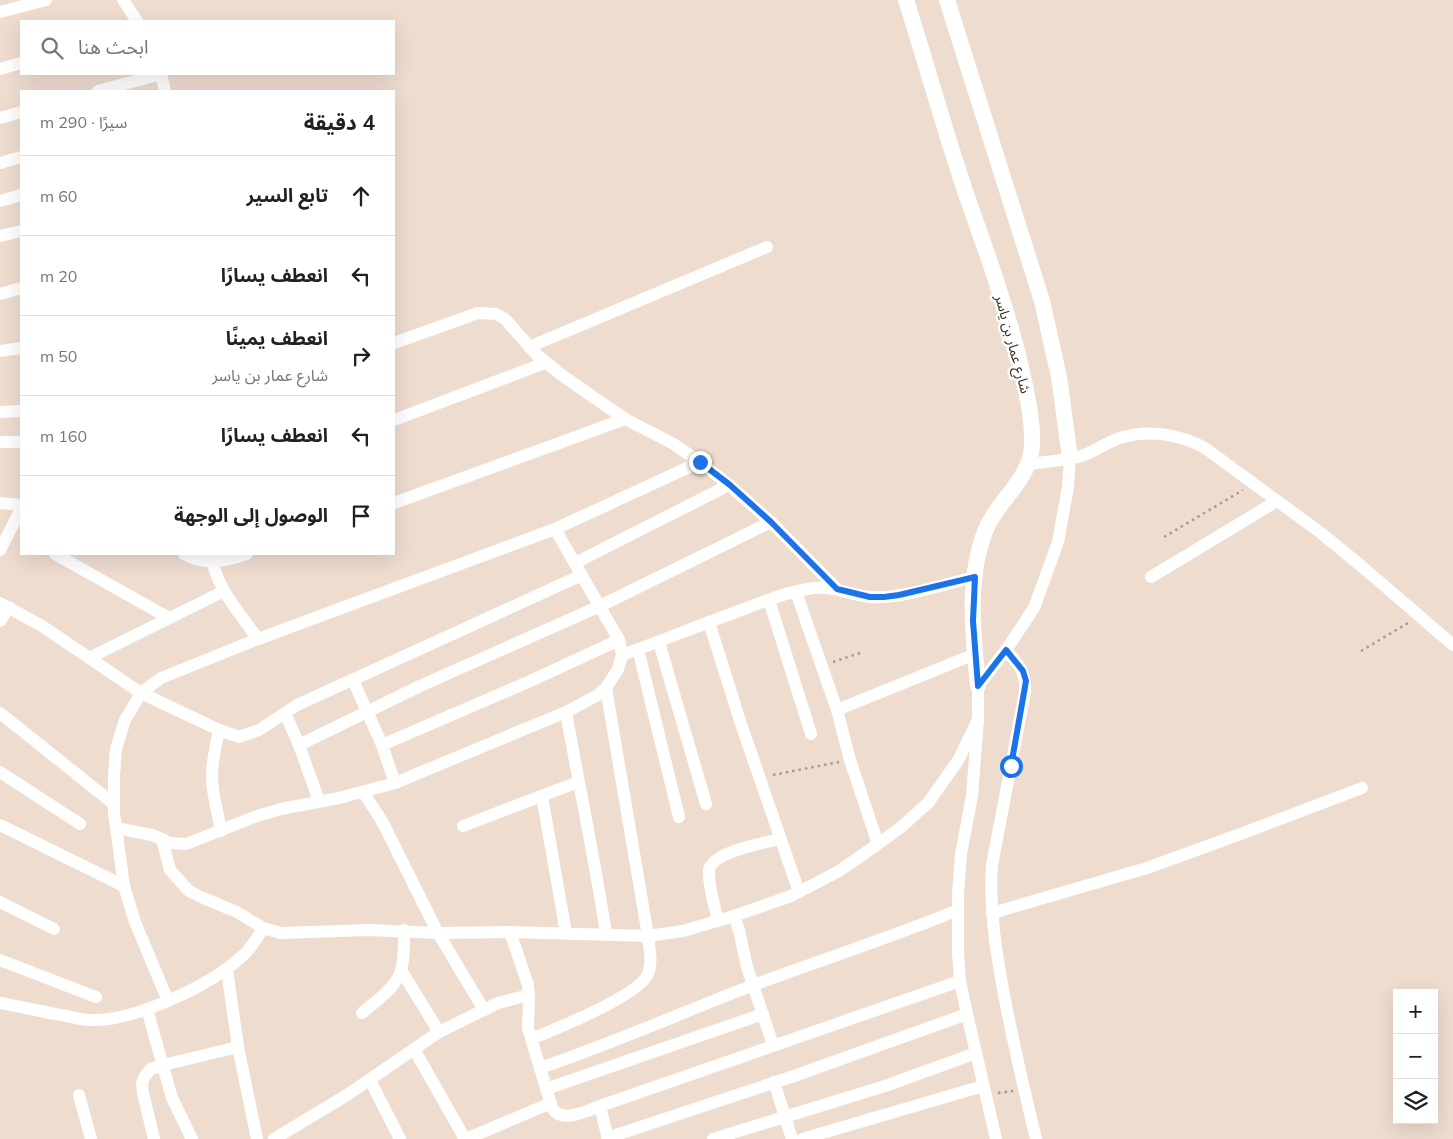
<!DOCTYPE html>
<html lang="ar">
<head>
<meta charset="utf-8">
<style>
  body { margin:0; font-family:Mulish,"Noto Sans Arabic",sans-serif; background:#f2f2f2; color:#202124; direction:rtl }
  .controls { position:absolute; right:15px; bottom:15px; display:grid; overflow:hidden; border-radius:0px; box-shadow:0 5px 20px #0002 }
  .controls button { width:45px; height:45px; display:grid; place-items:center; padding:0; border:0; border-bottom:1px solid #e0e0e0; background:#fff; color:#202124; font:25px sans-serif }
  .stop { position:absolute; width:15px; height:15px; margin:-11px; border:4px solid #1a73e8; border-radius:50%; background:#fff }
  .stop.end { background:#1a73e8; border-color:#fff; box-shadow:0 1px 5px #0008 }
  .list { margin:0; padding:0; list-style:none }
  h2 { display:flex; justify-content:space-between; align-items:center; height:65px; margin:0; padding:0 20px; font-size:21px }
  h2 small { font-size:16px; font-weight:400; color:#757577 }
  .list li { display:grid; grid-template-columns:32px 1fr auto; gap:15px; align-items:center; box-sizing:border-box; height:80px; padding:0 20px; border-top:1px solid #e0e0e0 }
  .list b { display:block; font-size:19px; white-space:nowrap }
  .list p { margin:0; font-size:16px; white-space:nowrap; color:#757577 }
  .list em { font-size:16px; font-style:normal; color:#757577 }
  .icon { flex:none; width:28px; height:28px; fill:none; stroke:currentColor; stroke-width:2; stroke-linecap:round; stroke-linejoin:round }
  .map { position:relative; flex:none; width:1453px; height:1139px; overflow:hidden; direction:ltr }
  .search { position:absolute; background:#fff; box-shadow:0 5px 20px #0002; left:20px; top:20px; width:375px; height:55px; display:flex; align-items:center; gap:12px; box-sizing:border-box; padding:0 18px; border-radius:0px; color:#757577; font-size:19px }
  .panel { position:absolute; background:#fff; box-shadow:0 5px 20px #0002; left:20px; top:90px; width:375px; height:465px; border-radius:0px; direction:rtl }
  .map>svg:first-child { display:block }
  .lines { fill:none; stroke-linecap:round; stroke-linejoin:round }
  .path { stroke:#a89a90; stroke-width:2.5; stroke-dasharray:2.5 4; stroke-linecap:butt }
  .minor { stroke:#fff; stroke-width:12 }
  .tertiary { stroke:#fff; stroke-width:16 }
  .route { stroke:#1a73e8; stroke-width:6 }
  .labels { text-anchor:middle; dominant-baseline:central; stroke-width:5; stroke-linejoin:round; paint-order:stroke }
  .street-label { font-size:14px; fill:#352e28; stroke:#fff }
</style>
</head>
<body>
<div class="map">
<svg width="1453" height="1139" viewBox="0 0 1453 1139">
  <rect width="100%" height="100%" fill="#eedccf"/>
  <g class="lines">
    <g class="path">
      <polyline points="1164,537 1243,490"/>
      <polyline points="1361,651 1408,623"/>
      <polyline points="833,662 863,652"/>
      <polyline points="773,775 839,762"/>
      <polyline points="998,1093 1013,1091"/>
    </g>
    <g class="minor">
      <polyline points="123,0 137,21"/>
      <polyline points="0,12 46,0"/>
      <polyline points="0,69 21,63"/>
      <polyline points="161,74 165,91"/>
      <polyline points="98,91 161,74"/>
      <polyline points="0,118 21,112"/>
      <polyline points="0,163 21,157"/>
      <polyline points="0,201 21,195"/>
      <polyline points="0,236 21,231"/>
      <polyline points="0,294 21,288"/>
      <polyline points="394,343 478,313 496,314 505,319 537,355 563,376 625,419 672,443 700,462 729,485 771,522 837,589"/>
      <polyline points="529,347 767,247"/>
      <polyline points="0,351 21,348"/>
      <polyline points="0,412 21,411"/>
      <polyline points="394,420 545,363"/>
      <polyline points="0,442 21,442"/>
      <path d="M1029,464C1045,462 1062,461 1078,457C1093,453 1105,443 1120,438C1148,429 1179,434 1205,448L1321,533L1366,570L1453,645"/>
      <polyline points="0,503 21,505"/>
      <polyline points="394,503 625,419"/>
      <polyline points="0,550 21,509"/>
      <polyline points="55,554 169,618"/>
      <path d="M184,554C205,566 226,561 247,554"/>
      <path d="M212,554C212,583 242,616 258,639"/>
      <polyline points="575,563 729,485"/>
      <polyline points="1151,577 1277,501"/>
      <polyline points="796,592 837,710 850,760 878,844"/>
      <polyline points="769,600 811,734"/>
      <polyline points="0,603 42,626 141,693 219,730 239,737 259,730 297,705 582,575"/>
      <polyline points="0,621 9,607"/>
      <polyline points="709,622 741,724 799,892"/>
      <polyline points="659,642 706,804"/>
      <polyline points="638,649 679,817"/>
      <path d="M1006,650C1019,665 1026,671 1025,692L992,865C989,913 997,958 1006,1005C1015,1050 1025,1094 1036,1139"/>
      <path d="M622,655C661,641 700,625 739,611C761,602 784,593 807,589C833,584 848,595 871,597C901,599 944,584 975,577"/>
      <polyline points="89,658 224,591"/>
      <polyline points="353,680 382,745 395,783"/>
      <polyline points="837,710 975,654"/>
      <path d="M566,712C579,786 595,860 606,934"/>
      <polyline points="0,713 114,804"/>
      <polyline points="285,713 299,745 319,801"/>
      <path d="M219,730C216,745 212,761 212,776C212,795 218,813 221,831"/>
      <polyline points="299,745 420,686 600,606 771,522"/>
      <polyline points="382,745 528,682 619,640"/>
      <polyline points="0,772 80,824"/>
      <polyline points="363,792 382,821 438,933 484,1010"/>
      <polyline points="542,796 566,933"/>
      <polyline points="0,825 124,886"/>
      <polyline points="463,826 578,782"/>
      <polyline points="116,828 152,835 171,843 186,844 257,816 281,809 339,798 395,783 566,712 598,695 606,688 618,669 622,655 619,640 555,529"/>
      <polyline points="162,839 170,870 189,891 201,897 237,912 263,928 281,933 369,930 438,933 510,932 648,936 683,931 734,916 791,896 839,871 878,844 900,828 928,803 959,759 978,719"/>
      <polyline points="0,902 54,929"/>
      <polyline points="992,913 1147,868 1246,832 1362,788"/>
      <polyline points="734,916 739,930 747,967 773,1045"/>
      <path d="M718,921C715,907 708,886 709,871C710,852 764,843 780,839"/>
      <path d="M510,932L528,985L529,995L528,1028L552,1108C562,1124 586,1111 600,1106L960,981"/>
      <polyline points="0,960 96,997"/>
      <polyline points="227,970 238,1047 257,1139"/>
      <polyline points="401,970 439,1032"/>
      <polyline points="168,1001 135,922 124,886 114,813 114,777 116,749 125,720 141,693 161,678 258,639 555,529 700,462"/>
      <path d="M0,1003C20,1007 40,1011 60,1015C70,1016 80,1020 90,1020C133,1022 209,986 240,958C250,950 257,939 263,928"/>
      <polyline points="147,1009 172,1098 192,1139"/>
      <path d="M362,1013C376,1001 396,988 401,970C405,957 404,943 404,930"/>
      <path d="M531,1039C556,1029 638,996 648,974C653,962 649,948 648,936L606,688"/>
      <polyline points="414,1049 465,1139"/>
      <path d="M540,1068C611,1044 681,1013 751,986C820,960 890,938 958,910"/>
      <polyline points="370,1080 400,1139"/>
      <polyline points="774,1082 792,1139"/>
      <polyline points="546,1089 763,1014"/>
      <polyline points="79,1095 91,1139"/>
      <polyline points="600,1106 608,1139"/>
      <polyline points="607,1138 794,1076 967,1014"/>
      <polyline points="154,1139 143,1093 142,1083 145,1076 151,1069 163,1065 238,1047"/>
      <polyline points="274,1139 347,1095 439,1032 498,1003 529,995"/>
      <polyline points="466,1139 551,1103"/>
      <polyline points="713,1139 885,1086 976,1053"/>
      <polyline points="802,1139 983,1086"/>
      <polyline points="996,1139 967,1014 960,981 958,952 958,894 961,854 972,796 978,719 978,686 1006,650 1034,608 1058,542 1068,487 1070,458"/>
    </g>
    <g class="tertiary">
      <path d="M906,0C926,63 944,128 965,191C985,248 1006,305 1020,363C1026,390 1033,418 1032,445C1031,479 998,500 986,529C966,578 973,635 978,686"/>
      <polyline points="947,0 1042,301 1059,377 1070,458"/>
    </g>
  </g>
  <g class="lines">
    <polyline class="route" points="700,462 730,485 771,522 837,589 870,597 884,597 899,595 975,577 973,621 978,686 1006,650 1023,671 1026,681 1011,766"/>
  </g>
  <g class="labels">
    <g class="street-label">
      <text transform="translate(1013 344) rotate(75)">شارع عمار بن ياسر</text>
    </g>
  </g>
</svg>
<div class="controls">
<button>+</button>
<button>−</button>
<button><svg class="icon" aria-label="layers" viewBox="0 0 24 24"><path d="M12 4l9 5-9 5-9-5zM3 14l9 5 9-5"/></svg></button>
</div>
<div class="stop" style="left:1011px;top:766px"></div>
<div class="stop end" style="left:700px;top:462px"></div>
<div class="search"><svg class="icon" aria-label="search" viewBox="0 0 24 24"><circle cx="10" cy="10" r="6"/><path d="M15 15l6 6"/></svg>ابحث هنا</div>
<section class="panel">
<h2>4 دقيقة<small>سيرًا · 290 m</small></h2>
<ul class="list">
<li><svg class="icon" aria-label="ahead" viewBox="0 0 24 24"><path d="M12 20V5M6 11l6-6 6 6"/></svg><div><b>تابع السير</b></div><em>60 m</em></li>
<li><svg class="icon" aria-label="left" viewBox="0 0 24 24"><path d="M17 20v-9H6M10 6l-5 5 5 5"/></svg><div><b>انعطف يسارًا</b></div><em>20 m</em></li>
<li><svg class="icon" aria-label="right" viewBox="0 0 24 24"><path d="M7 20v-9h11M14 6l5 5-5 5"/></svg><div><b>انعطف يمينًا</b><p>شارع عمار بن ياسر</p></div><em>50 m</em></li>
<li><svg class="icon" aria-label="left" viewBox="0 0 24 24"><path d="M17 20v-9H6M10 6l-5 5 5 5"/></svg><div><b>انعطف يسارًا</b></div><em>160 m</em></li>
<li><svg class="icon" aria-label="arrive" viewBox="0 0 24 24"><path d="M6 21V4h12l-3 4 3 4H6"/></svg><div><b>الوصول إلى الوجهة</b></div></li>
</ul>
</section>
</div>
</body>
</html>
